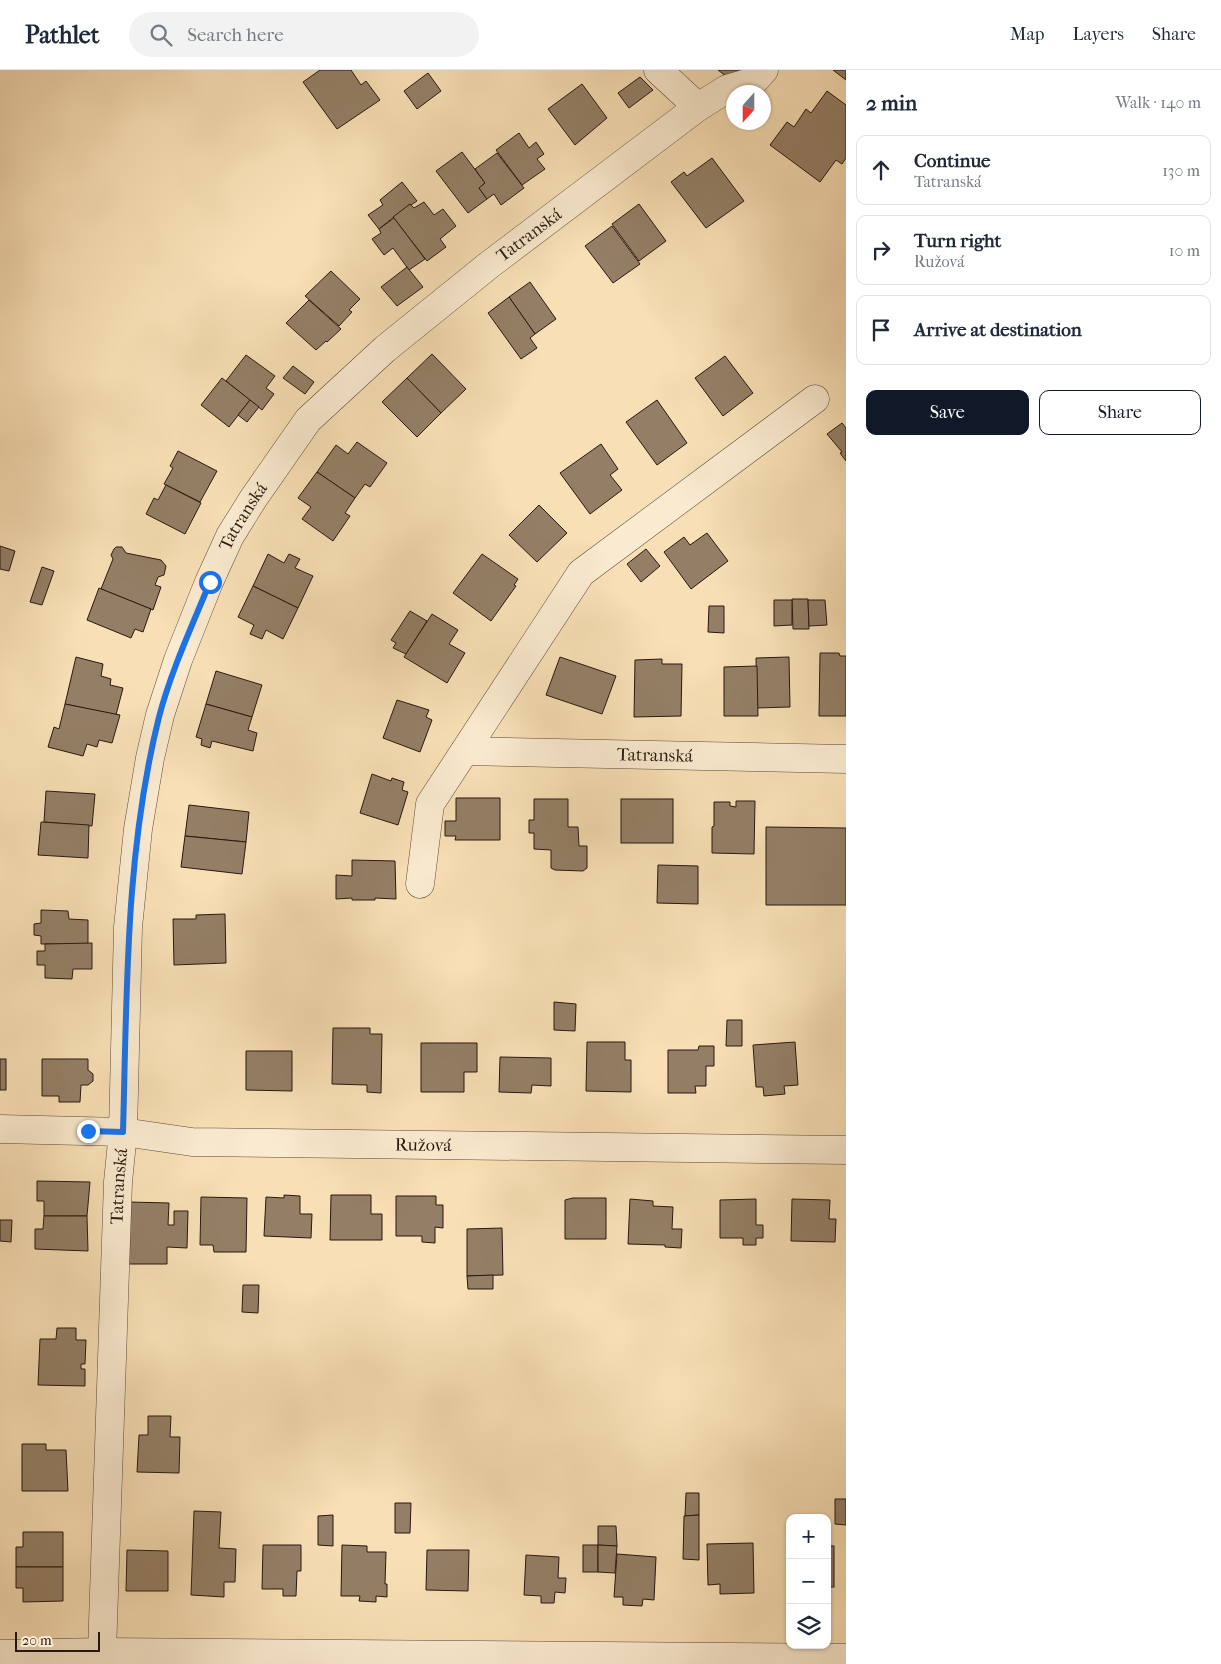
<!DOCTYPE html>
<html lang="en">
<head>
<meta charset="utf-8">
<style>
  body { margin:0; font-family:"IM FELL French Canon",serif; background:#f2f2f3; color:#1f2937 }
  .controls { position:absolute; right:15px; bottom:15px; display:grid; overflow:hidden; border-radius:10px; box-shadow:0 1px 4px #0004 }
  .controls button { width:45px; height:45px; display:grid; place-items:center; padding:0; border:0; border-bottom:1px solid #e0e1e3; background:#fff; color:#1f2937; font:25px sans-serif }
  .compass { position:absolute; left:726px; top:15px; width:45px; height:45px; border-radius:50%; background:#fff; box-shadow:0 1px 4px #0004; rotate:201deg }
  .scale { position:absolute; left:15px; bottom:12px; width:85px; box-sizing:border-box; padding-left:5px; border:2px solid #271810; border-top:0; font-size:14px; line-height:18px; white-space:nowrap; color:#271810; -webkit-text-stroke:4px #faeacf; paint-order:stroke }
  .stop { position:absolute; width:15px; height:15px; margin:-11px; border:4px solid #1a73e8; border-radius:50%; background:#fff }
  .stop.end { background:#1a73e8; border-color:#fff; box-shadow:0 1px 5px #0008 }
  .list { margin:0; padding:0; list-style:none }
  h2 { display:flex; justify-content:space-between; align-items:center; height:65px; margin:0; padding:0 20px; font-size:21px }
  h2 small { font-size:16px; font-weight:400; color:#747a83 }
  .list li { display:grid; grid-template-columns:32px 1fr auto; gap:15px; align-items:center; box-sizing:border-box; height:70px; margin:0 10px 10px; padding:0 10px; border:1px solid #e0e1e3; border-radius:10px }
  .list b { display:block; font-size:19px; white-space:nowrap }
  .list p { margin:0; font-size:16px; white-space:nowrap; color:#747a83 }
  .list em { font-size:16px; font-style:normal; color:#747a83 }
  .actions { display:flex; gap:10px; padding:15px 20px }
  .actions a { flex:1; padding:11px 0; border:1px solid #111827; border-radius:10px; text-align:center; font-size:18px; color:#111827 }
  .actions .main { background:#111827; color:#fff }
  .icon { flex:none; width:28px; height:28px; fill:none; stroke:currentColor; stroke-width:2; stroke-linecap:round; stroke-linejoin:round }
  .map { position:relative; flex:none; width:846px; height:1594px; overflow:hidden }
  header { display:flex; align-items:center; gap:30px; box-sizing:border-box; height:70px; padding:0 25px; background:#fff; border-bottom:1px solid #e0e1e3 }
  header strong { font-size:24px }
  nav { display:flex; gap:28px; margin-inline-start:auto; font-size:18px }
  .search { width:350px; height:45px; background:#f2f2f3; display:flex; align-items:center; gap:12px; box-sizing:border-box; padding:0 18px; border-radius:28px; color:#747a83; font-size:19px }
  main { display:flex }
  aside { flex:1; background:#fff }
  .map>svg:first-child { display:block }
  .building { fill:#947f66; stroke:#271810 }
  .lines { fill:none; stroke-linecap:round; stroke-linejoin:round }
  .minor-casing { stroke:#5b4a39; stroke-width:29 }
  .minor { stroke:#faeacf; stroke-width:28 }
  .route { stroke:#1a73e8; stroke-width:6 }
  .labels { text-anchor:middle; dominant-baseline:central; stroke-width:4.5; stroke-linejoin:round; paint-order:stroke }
  .street-label { font-size:18px; fill:#271810; stroke:#faeacf }
</style>
</head>
<body>
<header>
<strong>Pathlet</strong>
<div class="search"><svg class="icon" aria-label="search" viewBox="0 0 24 24"><circle cx="10" cy="10" r="6"/><path d="M15 15l6 6"/></svg>Search here</div>
<nav><a>Map</a><a>Layers</a><a>Share</a></nav>
</header>
<main>
<div class="map">
<svg width="846" height="1594" viewBox="0 0 846 1594">
  <rect width="100%" height="100%" fill="#f8dfb5"/>
  <filter id="stains"><feTurbulence type="fractalNoise" baseFrequency=".004" numOctaves="4"/><feColorMatrix values="0 0 0 0 .2 0 0 0 0 .09 0 0 0 0 .02 0 0 0 .5 -.17"/></filter>
  <radialGradient id="worn" r=".72"><stop offset=".6" stop-color="#630" stop-opacity="0"/><stop offset="1" stop-color="#630" stop-opacity=".3"/></radialGradient>
  <g class="building">
    <polygon points="320,0 351,0 361,15 366,11 380,30 337,59 303,12"/>
    <polygon points="718,0 745,0 735,13"/>
    <polygon points="833,0 846,0 846,10"/>
    <polygon points="428,3 441,21 417,39 404,21"/>
    <polygon points="640,7 653,20 629,38 618,23"/>
    <polygon points="582,14 607,48 575,75 548,39"/>
    <polygon points="827,21 846,35 846,88 842,94 836,90 820,112 770,75 787,52 794,57 806,39 811,43"/>
    <polygon points="519,63 529,78 536,72 544,84 537,89 545,99 522,115 496,80"/>
    <polygon points="462,82 485,113 479,118 487,129 468,143 436,101"/>
    <polygon points="497,83 524,118 501,135 494,124 487,129 479,118 485,113 475,99"/>
    <polygon points="712,88 744,131 706,158 671,112 684,102 687,106"/>
    <polygon points="402,112 417,131 411,135 410,134 379,159 368,145 383,135 380,130"/>
    <polygon points="424,132 434,145 443,139 456,156 440,169 446,177 427,191 393,147 410,134 414,138"/>
    <polygon points="639,134 666,171 639,191 612,154"/>
    <polygon points="394,148 425,189 409,200 393,178 384,185 372,169 381,163 379,159"/>
    <polygon points="612,156 640,194 613,213 585,176"/>
    <polygon points="407,197 423,217 397,236 381,217"/>
    <polygon points="331,201 360,229 349,240 352,242 339,256 305,226"/>
    <polygon points="530,212 556,249 535,264 509,227"/>
    <polygon points="509,227 535,264 530,268 537,278 521,289 488,243"/>
    <polygon points="309,230 341,259 327,272 326,271 316,280 286,253"/>
    <polygon points="432,284 466,319 441,343 407,308"/>
    <polygon points="246,285 275,306 266,318 274,324 262,340 226,311"/>
    <polygon points="725,286 753,323 723,346 695,308"/>
    <polygon points="293,296 314,312 305,324 283,308"/>
    <polygon points="222,308 250,330 229,357 201,335"/>
    <polygon points="407,308 441,343 417,367 382,332"/>
    <polygon points="250,330 259,337 247,352 238,345"/>
    <polygon points="657,330 687,373 657,395 626,352"/>
    <polygon points="842,353 846,358 846,391 840,383 842,382 827,364"/>
    <polygon points="357,372 387,393 370,417 365,414 355,428 317,402 336,375 348,384"/>
    <polygon points="601,374 618,399 610,405 622,420 590,444 560,403"/>
    <polygon points="178,381 217,401 200,432 164,414 173,398 170,396"/>
    <polygon points="317,402 355,428 345,443 350,446 333,471 302,449 311,437 298,428"/>
    <polygon points="166,415 201,433 185,464 146,444 154,428 158,430"/>
    <polygon points="539,435 567,463 537,492 509,465"/>
    <polygon points="707,463 728,491 691,519 664,482 684,467 690,475"/>
    <polygon points="0,476 15,481 9,501 0,499"/>
    <polygon points="116,477 122,477 126,483 161,490 166,496 164,505 158,507 155,515 161,517 153,540 101,519 113,489 111,485 114,479"/>
    <polygon points="646,479 660,496 641,512 627,494"/>
    <polygon points="268,484 284,493 289,484 300,489 295,498 313,506 298,538 253,516"/>
    <polygon points="482,484 518,509 514,515 516,516 491,551 453,523"/>
    <polygon points="42,497 54,501 42,535 30,532"/>
    <polygon points="253,516 298,538 283,569 266,560 262,569 250,564 254,555 238,547"/>
    <polygon points="99,518 151,539 143,562 135,559 131,568 87,550"/>
    <polygon points="792,529 808,529 809,559 793,559"/>
    <polygon points="774,530 792,530 792,555 774,556"/>
    <polygon points="808,530 825,530 827,555 809,556"/>
    <polygon points="709,536 724,536 724,563 708,562"/>
    <polygon points="410,541 427,551 406,584 393,578 396,573 391,570"/>
    <polygon points="432,544 458,560 449,574 465,583 447,613 404,587"/>
    <polygon points="820,583 839,583 840,586 846,586 846,646 819,646"/>
    <polygon points="76,587 103,594 101,606 111,609 110,615 123,618 116,645 65,634"/>
    <polygon points="560,587 616,606 602,644 546,625"/>
    <polygon points="789,587 790,637 757,638 756,588"/>
    <polygon points="662,589 662,594 682,594 681,646 634,647 635,590"/>
    <polygon points="757,596 758,646 724,646 724,597"/>
    <polygon points="216,601 262,615 252,647 206,634"/>
    <polygon points="397,630 429,640 426,647 432,650 420,682 383,668"/>
    <polygon points="65,634 120,645 112,673 99,670 97,677 87,674 83,686 48,677 54,657 59,659"/>
    <polygon points="206,634 252,647 248,660 257,663 253,681 212,671 210,678 201,675 202,669 196,667"/>
    <polygon points="372,704 391,711 392,708 404,712 402,720 408,722 398,755 360,743"/>
    <polygon points="46,721 95,724 92,756 44,752"/>
    <polygon points="456,728 500,728 500,770 455,770 456,766 445,766 445,751 456,751"/>
    <polygon points="534,729 568,729 568,757 578,757 579,776 587,776 587,798 583,801 555,800 551,798 551,780 534,779 534,763 529,763 529,750 534,750"/>
    <rect x="621" y="729" width="52" height="44"/>
    <polygon points="736,731 755,731 754,784 712,783 712,757 714,756 714,732 730,732 730,736 736,737"/>
    <polygon points="189,735 249,742 246,772 185,766"/>
    <polygon points="41,752 89,755 88,788 38,785"/>
    <polygon points="766,757 846,758 846,835 766,835"/>
    <polygon points="185,766 246,772 242,804 181,797"/>
    <polygon points="352,790 395,791 396,829 375,828 375,830 352,830 352,828 336,829 336,805 352,806"/>
    <polygon points="658,795 698,796 698,834 657,833"/>
    <polygon points="41,840 68,841 69,849 88,850 88,874 41,874 41,866 34,865 34,854 41,853"/>
    <polygon points="225,844 226,893 174,895 173,849 196,849 196,845"/>
    <polygon points="92,873 92,899 73,899 72,909 45,908 45,895 37,895 37,881 45,881 45,874"/>
    <polygon points="554,932 576,934 575,961 554,960"/>
    <polygon points="727,950 742,950 742,976 726,976"/>
    <polygon points="333,958 370,958 370,964 382,964 381,1023 367,1022 367,1015 332,1014"/>
    <polygon points="587,972 625,972 625,990 631,990 631,1022 586,1021"/>
    <polygon points="795,972 798,1015 784,1016 785,1024 764,1026 763,1017 756,1017 753,975"/>
    <polygon points="421,973 477,973 477,1002 464,1002 464,1022 421,1022"/>
    <polygon points="699,976 714,976 714,996 706,996 706,1016 695,1016 696,1023 668,1023 668,980 698,980"/>
    <polygon points="246,981 292,981 292,1021 246,1020"/>
    <polygon points="500,987 551,988 551,1016 532,1015 531,1023 499,1022"/>
    <rect x="0" y="989" width="6" height="31"/>
    <polygon points="42,989 88,989 88,1000 93,1004 93,1011 88,1015 81,1015 80,1032 59,1032 59,1026 42,1026"/>
    <polygon points="37,1111 90,1112 87,1146 44,1146 44,1131 37,1131"/>
    <polygon points="284,1125 300,1126 300,1144 312,1144 311,1168 264,1166 266,1127 284,1128"/>
    <polygon points="331,1125 371,1125 371,1144 382,1144 382,1170 330,1170"/>
    <polygon points="396,1126 436,1126 436,1135 443,1135 443,1158 435,1157 435,1173 422,1172 422,1166 396,1166"/>
    <polygon points="201,1127 247,1128 246,1182 214,1182 213,1175 200,1175"/>
    <polygon points="573,1128 606,1128 606,1169 565,1169 565,1130"/>
    <polygon points="630,1129 653,1131 653,1136 673,1137 672,1159 682,1159 681,1178 665,1177 665,1175 628,1174"/>
    <polygon points="756,1129 756,1155 763,1155 763,1168 756,1168 756,1175 743,1175 743,1168 720,1168 720,1130"/>
    <polygon points="792,1129 830,1130 829,1149 836,1149 835,1172 791,1171"/>
    <polygon points="130,1132 169,1133 168,1155 174,1155 174,1141 188,1141 187,1178 167,1177 167,1194 129,1194"/>
    <polygon points="44,1146 87,1146 88,1181 35,1179 35,1159 43,1159"/>
    <polygon points="0,1150 12,1150 11,1172 0,1171"/>
    <polygon points="502,1158 503,1205 467,1206 467,1159"/>
    <polygon points="493,1205 493,1219 468,1219 467,1206"/>
    <polygon points="243,1215 259,1215 258,1243 242,1242"/>
    <polygon points="57,1258 76,1258 76,1270 86,1270 85,1294 81,1294 81,1299 85,1299 85,1316 38,1315 40,1269 56,1269"/>
    <polygon points="148,1346 171,1346 170,1367 180,1367 179,1403 137,1402 139,1365 148,1365"/>
    <polygon points="22,1374 46,1374 46,1380 66,1380 68,1421 22,1421"/>
    <polygon points="686,1423 699,1423 699,1445 685,1446"/>
    <polygon points="835,1429 846,1429 846,1455 835,1454"/>
    <polygon points="395,1433 411,1433 410,1463 395,1463"/>
    <polygon points="194,1441 221,1442 219,1478 236,1479 235,1512 224,1512 224,1527 191,1525"/>
    <polygon points="333,1445 333,1476 318,1475 318,1446"/>
    <polygon points="699,1445 699,1490 683,1489 684,1446"/>
    <polygon points="598,1456 616,1456 617,1476 598,1475"/>
    <polygon points="23,1462 63,1462 63,1497 16,1497 16,1477 23,1477"/>
    <polygon points="753,1473 754,1523 720,1524 720,1514 708,1515 707,1474"/>
    <polygon points="263,1475 301,1475 301,1501 297,1501 296,1526 283,1526 283,1519 262,1519"/>
    <polygon points="342,1475 367,1476 367,1482 386,1482 385,1514 387,1514 387,1527 376,1526 376,1532 359,1531 360,1526 341,1526"/>
    <rect x="583" y="1475" width="15" height="27"/>
    <polygon points="598,1475 617,1476 615,1503 598,1502"/>
    <rect x="827" y="1476" width="7" height="41"/>
    <polygon points="127,1480 168,1481 168,1521 126,1521"/>
    <polygon points="427,1480 469,1480 468,1521 426,1520"/>
    <polygon points="617,1484 656,1487 654,1530 643,1529 642,1536 623,1535 623,1527 614,1527"/>
    <polygon points="526,1485 559,1487 558,1508 566,1508 565,1523 555,1522 554,1533 541,1533 541,1526 524,1525"/>
    <polygon points="16,1497 63,1497 63,1531 23,1532 23,1518 16,1518"/>
  </g>
  <g class="lines">
    <g class="minor-casing">
      <g id="minor">
        <polyline points="658,0 698,37"/>
        <path id="s1" d="M465,681L846,689"/>
        <polyline points="420,814 430,734 581,503 815,329"/>
        <path id="s2" d="M0,1059L123,1062L192,1072L846,1080"/>
        <path id="s3" d="M102,1582L118,1112L123,1062L128,857L138,759L150,688L160,645L178,590L209,512L230,466L253,429L308,350L385,279L489,195L698,37L727,19L754,11L764,0"/>
        <polyline points="0,1584 102,1582 846,1588"/>
      </g>
    </g>
    <use href="#minor" class="minor"/>
  </g>
  <g class="lines">
    <path class="route" d="M88,1061L123,1062C127,923 125,783 159,647C171,601 192,556 210,512"/>
  </g>
  <g class="labels">
    <g class="street-label">
      <text stroke="none"><textPath href="#s3" startOffset="1561">Tatranská</textPath></text>
      <text stroke="none"><textPath href="#s3" startOffset="1156">Tatranská</textPath></text>
      <text stroke="none"><textPath href="#s1" startOffset="190">Tatranská</textPath></text>
      <text stroke="none"><textPath href="#s2" startOffset="424">Ružová</textPath></text>
      <text stroke="none"><textPath href="#s3" startOffset="466">Tatranská</textPath></text>
    </g>
  </g>
  <rect width="100%" height="100%" filter="url(#stains)"/>
  <rect width="100%" height="100%" fill="url(#worn)"/>
</svg>
<div class="controls">
<button>+</button>
<button>−</button>
<button><svg class="icon" aria-label="layers" viewBox="0 0 24 24"><path d="M12 4l9 5-9 5-9-5zM3 14l9 5 9-5"/></svg></button>
</div>
<svg class="compass" viewBox="-18 -18 36 36"><path d="M0-13l5 13h-10z" fill="#e53935"/><path d="M0 13l5-13h-10z" fill="#747a83"/></svg>
<div class="scale">20 m</div>
<div class="stop" style="left:210px;top:512px"></div>
<div class="stop end" style="left:88px;top:1061px"></div>
</div>
<aside>
<h2>2 min<small>Walk · 140 m</small></h2>
<ul class="list">
<li><svg class="icon" aria-label="ahead" viewBox="0 0 24 24"><path d="M12 20V5M6 11l6-6 6 6"/></svg><div><b>Continue</b><p>Tatranská</p></div><em>130 m</em></li>
<li><svg class="icon" aria-label="right" viewBox="0 0 24 24"><path d="M7 20v-9h11M14 6l5 5-5 5"/></svg><div><b>Turn right</b><p>Ružová</p></div><em>10 m</em></li>
<li><svg class="icon" aria-label="arrive" viewBox="0 0 24 24"><path d="M6 21V4h12l-3 4 3 4H6"/></svg><div><b>Arrive at destination</b></div></li>
</ul>
<div class="actions"><a class="main">Save</a><a>Share</a></div>
</aside>
</main>
</body>
</html>
